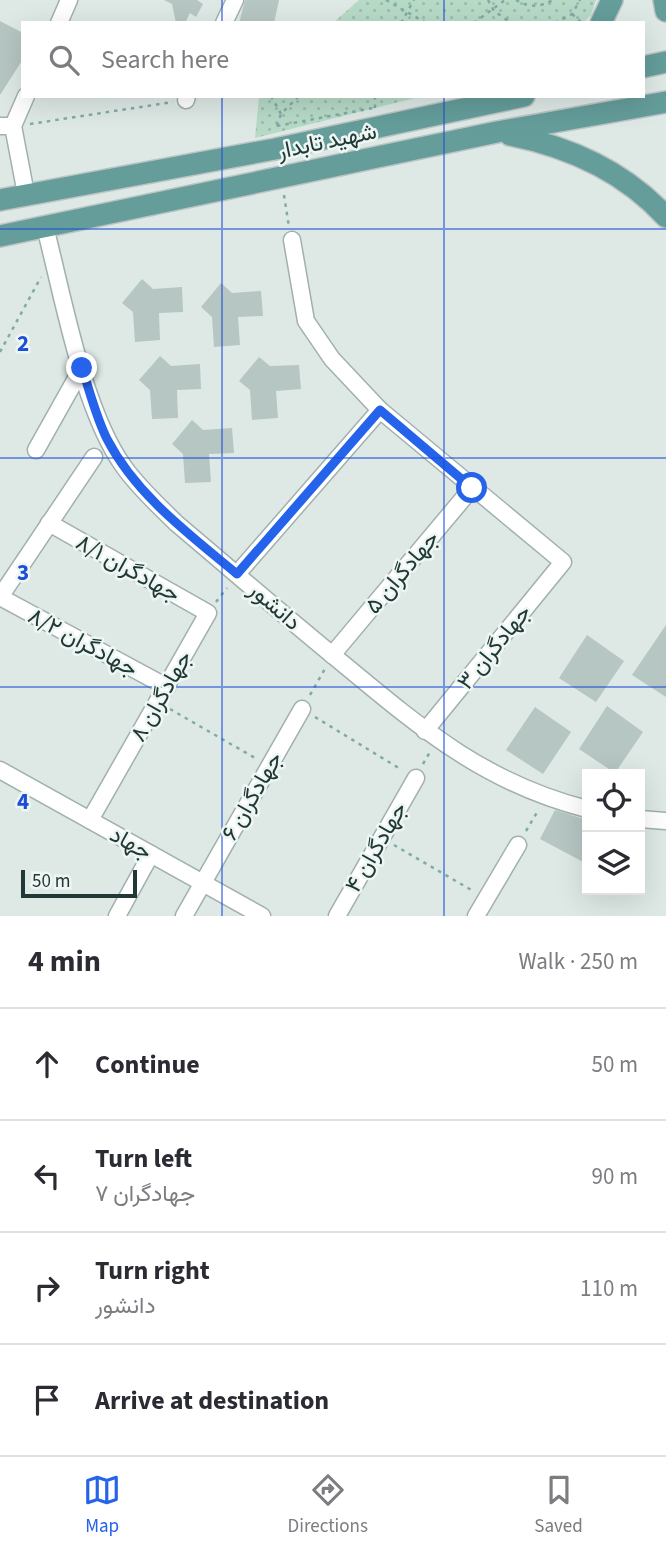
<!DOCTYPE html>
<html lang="en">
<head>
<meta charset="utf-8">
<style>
  body { margin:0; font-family:"Source Sans 3",Vazirmatn,sans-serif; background:#f7f7f7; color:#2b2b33 }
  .controls { position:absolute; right:21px; bottom:21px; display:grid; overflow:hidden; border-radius:0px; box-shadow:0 7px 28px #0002 }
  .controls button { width:63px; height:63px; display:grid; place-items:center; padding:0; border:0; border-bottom:2px solid #e1e1e2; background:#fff; color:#2b2b33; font:35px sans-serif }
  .scale { position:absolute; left:21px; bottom:18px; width:116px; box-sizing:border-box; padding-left:7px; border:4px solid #203836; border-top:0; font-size:19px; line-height:24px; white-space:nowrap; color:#203836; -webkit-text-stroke:5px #eef6f3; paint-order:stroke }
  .stop { position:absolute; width:21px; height:21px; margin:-16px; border:5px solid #2563eb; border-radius:50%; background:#fff }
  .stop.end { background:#2563eb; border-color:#fff; box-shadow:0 2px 7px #0008 }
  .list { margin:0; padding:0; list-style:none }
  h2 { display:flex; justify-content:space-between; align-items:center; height:91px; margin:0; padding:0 28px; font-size:30px }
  h2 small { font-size:23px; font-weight:400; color:#7c7c81 }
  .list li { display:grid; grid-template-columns:46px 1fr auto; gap:21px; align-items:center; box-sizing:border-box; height:112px; padding:0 28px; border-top:2px solid #e1e1e2 }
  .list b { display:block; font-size:26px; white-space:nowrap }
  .list p { margin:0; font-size:23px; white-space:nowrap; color:#7c7c81 }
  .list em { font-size:23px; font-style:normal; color:#7c7c81 }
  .icon { flex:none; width:38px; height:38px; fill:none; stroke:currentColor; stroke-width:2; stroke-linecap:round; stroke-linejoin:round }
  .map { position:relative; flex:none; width:666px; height:916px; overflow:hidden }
  .search { position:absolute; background:#fff; box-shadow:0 7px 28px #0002; left:21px; right:21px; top:21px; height:77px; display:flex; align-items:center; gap:18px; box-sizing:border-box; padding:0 24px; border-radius:0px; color:#7c7c81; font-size:26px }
  .sheet { height:539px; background:#fff }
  nav { display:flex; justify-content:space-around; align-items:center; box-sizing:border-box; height:98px; border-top:2px solid #e1e1e2; background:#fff; font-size:19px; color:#7c7c81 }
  nav a { display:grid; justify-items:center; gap:4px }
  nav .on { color:#2563eb }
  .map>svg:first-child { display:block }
  .park { fill:url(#park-dots) }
  .building { fill:#b6c6c3 }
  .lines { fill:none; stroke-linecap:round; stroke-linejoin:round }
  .minor-casing { stroke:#a1b0ae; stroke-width:19 }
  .major-casing { stroke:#bcc3c3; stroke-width:24 }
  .path { stroke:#7faba6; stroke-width:2.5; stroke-dasharray:3.5 5; stroke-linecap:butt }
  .minor { stroke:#fff; stroke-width:16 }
  .major { stroke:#649d9a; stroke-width:21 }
  .route { stroke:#2563eb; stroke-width:9 }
  .grid { fill:none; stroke:#1d4ed8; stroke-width:2; stroke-opacity:0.55 }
  .labels { text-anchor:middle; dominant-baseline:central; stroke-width:5; stroke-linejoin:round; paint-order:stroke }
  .street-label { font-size:23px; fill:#203836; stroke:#eef6f3 }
  .grid-label { font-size:23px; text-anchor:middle; font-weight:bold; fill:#1d4ed8; stroke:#eef6f3; stroke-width:5; stroke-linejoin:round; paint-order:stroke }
</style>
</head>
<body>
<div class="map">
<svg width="666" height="916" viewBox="0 0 666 916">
  <defs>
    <pattern id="park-dots" width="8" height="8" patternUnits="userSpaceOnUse" patternTransform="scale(1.75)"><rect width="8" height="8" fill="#b7dac7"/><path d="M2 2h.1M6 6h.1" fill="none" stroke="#9dbcac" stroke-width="1.8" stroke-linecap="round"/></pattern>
  </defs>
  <rect width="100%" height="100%" fill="#dee9e6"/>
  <g class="park">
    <polygon points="359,0 596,0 591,15 583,23 333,23"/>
    <polygon points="259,96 423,96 255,138"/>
  </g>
  <g class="building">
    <polygon points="164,0 197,0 203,4 196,17 190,13 185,23 176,23 172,4"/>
    <polygon points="245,0 279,0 274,23 239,23"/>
    <polygon points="0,21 23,33 23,59 0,95"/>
    <polygon points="142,279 153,289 182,287 183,312 159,313 160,340 135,342 133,312 122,303"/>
    <polygon points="221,283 232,293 261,291 263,316 238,317 240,345 214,347 212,317 201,307"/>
    <polygon points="160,356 171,366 200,364 201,389 177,390 178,418 152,419 150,390 139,380"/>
    <polygon points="259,357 270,366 299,365 301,389 276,391 278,418 252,420 250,390 239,381"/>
    <polygon points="192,420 203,430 232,428 234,453 209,454 211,482 185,483 183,454 172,444"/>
    <polygon points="666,625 666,697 632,675"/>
    <polygon points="587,635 624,661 596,702 559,678"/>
    <polygon points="607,706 643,732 615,773 579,749"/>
    <polygon points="535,707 571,732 543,774 506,750"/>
    <polygon points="555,810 587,820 587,864 540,839"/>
  </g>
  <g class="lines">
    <g class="minor-casing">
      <g id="minor">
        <polyline points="59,23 69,0"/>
        <polyline points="224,23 235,0"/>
        <polyline points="186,100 187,96"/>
        <polyline points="0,126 13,126 26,194"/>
        <polyline points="13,126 26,96"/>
        <path d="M45,227C63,296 83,411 124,467C139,488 158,505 176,523C233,571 289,620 347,667C424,731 488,784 587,809"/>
        <polyline points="292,240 306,321 332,359 380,410 563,562 425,731"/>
        <polyline points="36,450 82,368"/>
        <polyline points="49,523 208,613 90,820"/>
        <polyline points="237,574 380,410"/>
        <polyline points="0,597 167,687"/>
        <polyline points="0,597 94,457"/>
        <polyline points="332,655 472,488"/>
        <polyline points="0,770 262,916"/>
        <polyline points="640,819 666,821"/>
        <polyline points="117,916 151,854"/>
        <polyline points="184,916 302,709"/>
        <polyline points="337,916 416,778"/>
        <polyline points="476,916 518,845"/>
      </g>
    </g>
    <g class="major-casing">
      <g id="major">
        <polyline points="664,0 666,11"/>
        <polyline points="601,23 612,0"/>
        <polyline points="643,67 666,62"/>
        <path d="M510,135C570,147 624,171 666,217"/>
        <polyline points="0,200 275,149 524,96"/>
        <polyline points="0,236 497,132 666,102"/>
      </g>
    </g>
    <g class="path">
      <polyline points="386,0 426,23"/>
      <polyline points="488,0 494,11 511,23"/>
      <path d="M516,0C529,8 540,7 553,0"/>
      <polyline points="572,14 582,23"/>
      <polyline points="401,23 414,0"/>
      <polyline points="474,23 505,0"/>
      <polyline points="555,23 572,14 580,0"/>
      <polyline points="271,96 281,114"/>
      <polyline points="375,96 375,110"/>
      <polyline points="30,124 173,102"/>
      <polyline points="277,126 373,108"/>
      <polyline points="277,126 281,114 299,96"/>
      <polyline points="284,195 289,227"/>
      <polyline points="0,352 41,277"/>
      <polyline points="216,602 227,588"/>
      <polyline points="310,695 326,667"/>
      <polyline points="170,709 255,758"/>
      <polyline points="315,717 402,770"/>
      <polyline points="423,764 430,752"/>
      <polyline points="526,831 539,809"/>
      <polyline points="394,845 473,891"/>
    </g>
    <use href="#minor" class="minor"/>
    <use href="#major" class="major"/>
  </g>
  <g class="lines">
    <path class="route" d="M82,368C90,392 96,417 107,439C136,495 189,534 237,574L380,410L472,488"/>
  </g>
  <path class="grid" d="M222,0V23M444,0V23M222,96V916M444,96V916M0,229H666M0,458H666M0,687H666"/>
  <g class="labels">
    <g class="street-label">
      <text transform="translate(327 141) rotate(-12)">شهید تابدار</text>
      <text transform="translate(128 568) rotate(29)">جهادگران ۸/۱</text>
      <text transform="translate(402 572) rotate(-50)">جهادگران ۵</text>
      <text transform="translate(275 606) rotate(41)">دانشور</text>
      <text transform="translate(83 642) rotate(28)">جهادگران ۸/۲</text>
      <text transform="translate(494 647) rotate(-51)">جهادگران ۳</text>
      <text transform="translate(161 696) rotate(-60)">جهادگران ۸</text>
      <text transform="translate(252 796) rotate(-60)">جهادگران ۶</text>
      <text transform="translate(131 843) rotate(29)">جهاد</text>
      <text transform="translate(376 847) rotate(-60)">جهادگران ۴</text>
    </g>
  </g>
  <g class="grid-label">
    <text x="23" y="351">2</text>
    <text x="23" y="580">3</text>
    <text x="23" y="809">4</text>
  </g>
</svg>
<div class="controls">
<button><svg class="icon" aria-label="locate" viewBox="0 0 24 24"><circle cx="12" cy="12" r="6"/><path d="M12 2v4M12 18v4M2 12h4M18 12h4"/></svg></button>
<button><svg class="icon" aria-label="layers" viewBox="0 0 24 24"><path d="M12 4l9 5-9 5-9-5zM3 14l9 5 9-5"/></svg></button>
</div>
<div class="scale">50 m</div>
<div class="stop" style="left:472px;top:488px"></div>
<div class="stop end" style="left:82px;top:368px"></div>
<div class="search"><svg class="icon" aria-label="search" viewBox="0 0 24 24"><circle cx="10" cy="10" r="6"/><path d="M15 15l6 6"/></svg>Search here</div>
</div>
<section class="sheet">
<h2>4 min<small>Walk · 250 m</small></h2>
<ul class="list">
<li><svg class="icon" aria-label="ahead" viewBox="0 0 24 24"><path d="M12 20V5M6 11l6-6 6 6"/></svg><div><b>Continue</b></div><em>50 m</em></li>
<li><svg class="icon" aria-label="left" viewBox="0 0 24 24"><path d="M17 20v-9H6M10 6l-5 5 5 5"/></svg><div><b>Turn left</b><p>جهادگران ۷</p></div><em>90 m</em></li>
<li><svg class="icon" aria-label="right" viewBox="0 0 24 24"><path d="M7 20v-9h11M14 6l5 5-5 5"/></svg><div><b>Turn right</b><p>دانشور</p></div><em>110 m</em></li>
<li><svg class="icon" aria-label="arrive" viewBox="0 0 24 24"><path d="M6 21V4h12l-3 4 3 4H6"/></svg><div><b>Arrive at destination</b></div></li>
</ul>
</section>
<nav>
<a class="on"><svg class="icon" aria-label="map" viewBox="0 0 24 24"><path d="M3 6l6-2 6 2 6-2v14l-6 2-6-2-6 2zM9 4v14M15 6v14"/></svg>Map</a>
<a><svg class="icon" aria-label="directions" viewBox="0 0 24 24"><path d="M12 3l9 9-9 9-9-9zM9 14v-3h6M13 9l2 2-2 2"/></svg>Directions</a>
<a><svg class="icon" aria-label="saved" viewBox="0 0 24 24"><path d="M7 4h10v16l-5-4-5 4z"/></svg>Saved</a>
</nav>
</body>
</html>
